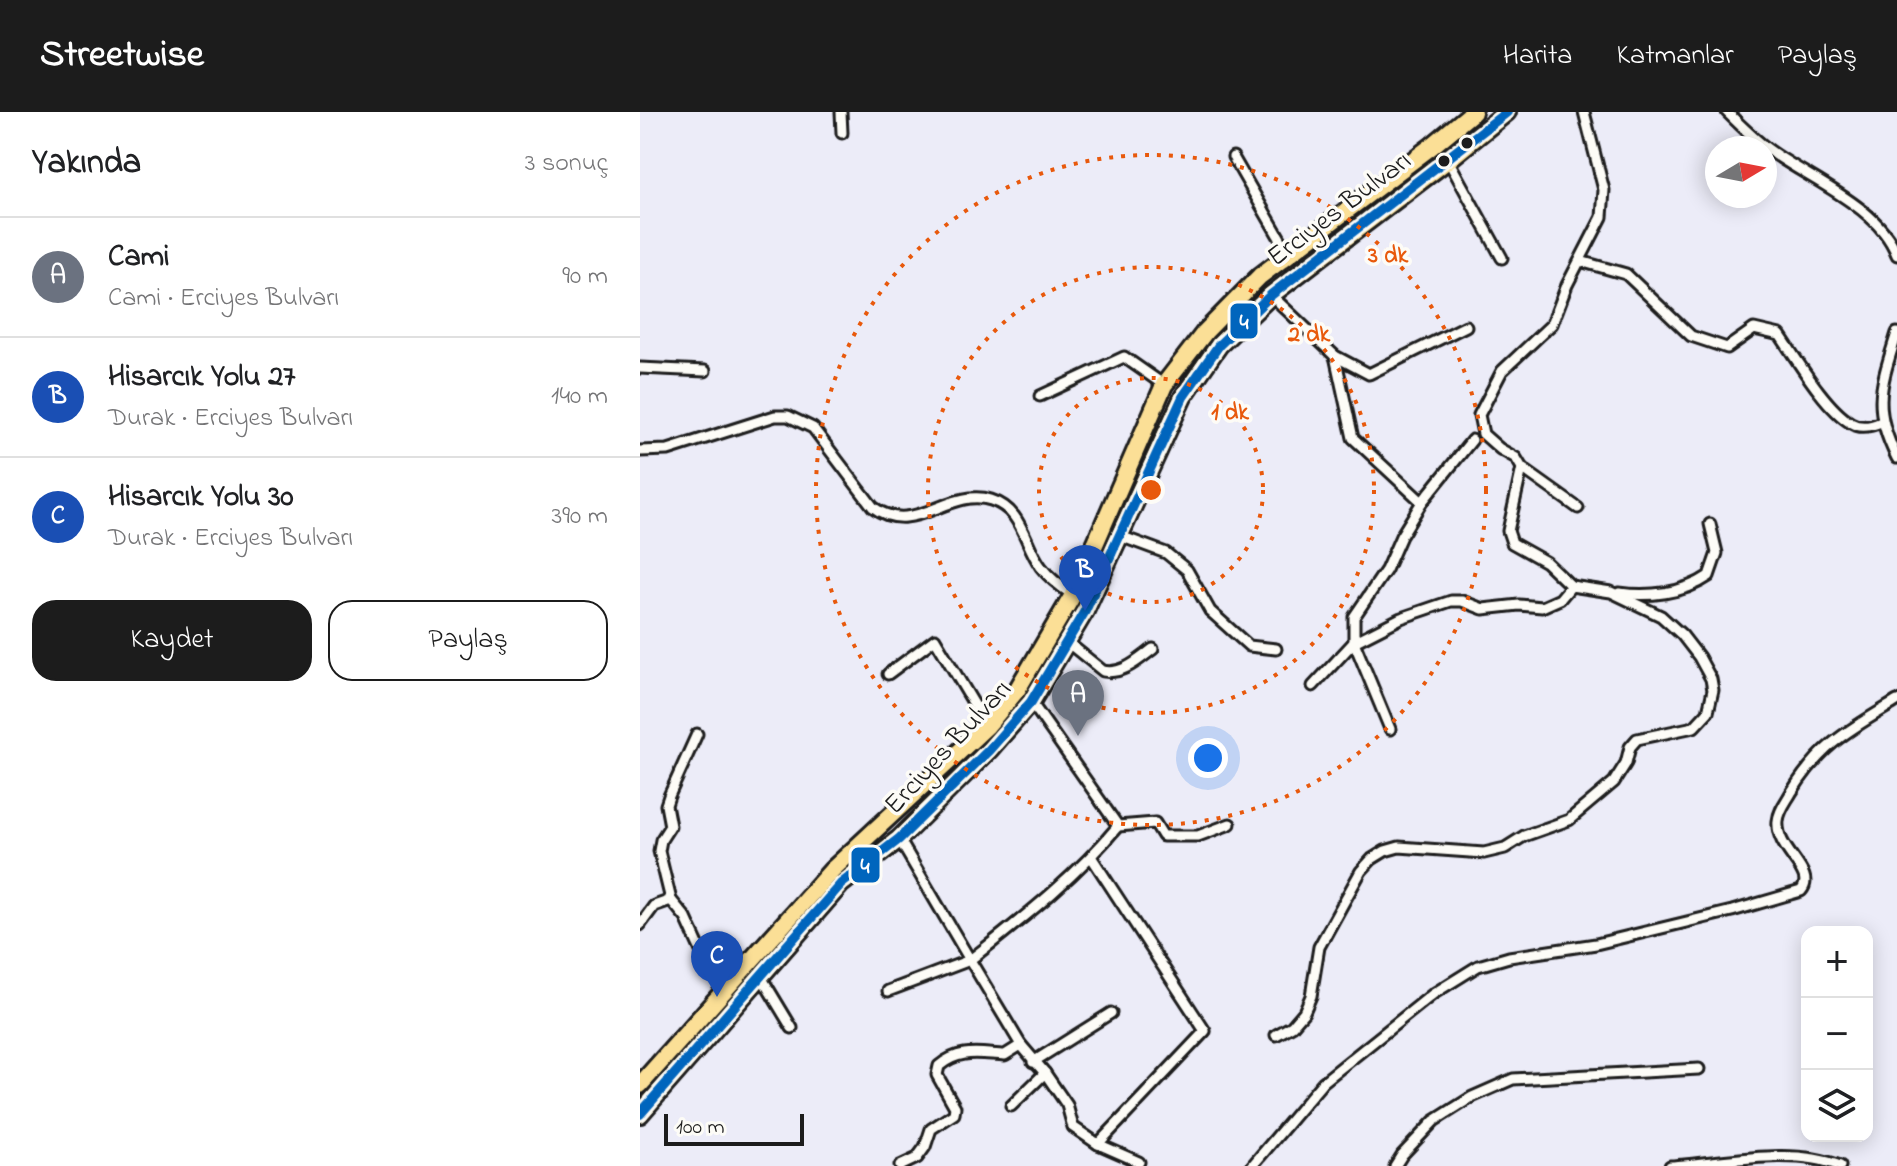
<!DOCTYPE html>
<html lang="tr">
<head>
<meta charset="utf-8">
<style>
  body { margin:0; font-family:"Indie Flower",sans-serif; background:#f6f6f6; color:#202124 }
  .controls { position:absolute; right:24px; bottom:24px; display:grid; overflow:hidden; border-radius:16px; box-shadow:0 4px 20px #0003 }
  .controls button { width:72px; height:72px; display:grid; place-items:center; padding:0; border:0; border-bottom:2px solid #e0e0e0; background:#fff; color:#202124; font:40px sans-serif }
  .compass { position:absolute; left:1065px; top:24px; width:72px; height:72px; border-radius:50%; background:#fff; box-shadow:0 4px 20px #0003; rotate:80deg }
  .scale { position:absolute; left:24px; bottom:20px; width:140px; box-sizing:border-box; padding-left:8px; border:4px solid #1c1c1c; border-top:0; font-size:22px; line-height:28px; white-space:nowrap; color:#1c1c1c; -webkit-text-stroke:6px #fdfcf7; paint-order:stroke }
  .you { position:absolute; left:568px; top:646px; width:28px; height:28px; margin:-20px; border:6px solid #fff; border-radius:50%; background:#1a73e8; box-shadow:0 0 0 12px #1a73e833 }
  .badge { display:grid; place-items:center; width:52px; height:52px; border-radius:50%; background:#1c1c1c; color:#fff; font-size:26px; font-weight:700 }
  .pin { position:absolute; translate:-50% -66px; filter:drop-shadow(0 2px 4px #0008) }
  .pin::after { content:''; position:absolute; top:42px; width:28px; height:24px; background:inherit; clip-path:polygon(0 0,100% 0,50% 100%) }
  .list { margin:0; padding:0; list-style:none }
  h2 { display:flex; justify-content:space-between; align-items:center; height:104px; margin:0; padding:0 32px; font-size:34px }
  h2 small { font-size:26px; font-weight:400; color:#757577 }
  .list li { display:grid; grid-template-columns:52px 1fr auto; gap:24px; align-items:center; box-sizing:border-box; height:120px; padding:0 32px; border-top:2px solid #e0e0e0 }
  .list b { display:block; font-size:30px; white-space:nowrap }
  .list p { margin:0; font-size:26px; white-space:nowrap; color:#757577 }
  .list em { font-size:26px; font-style:normal; color:#757577 }
  .actions { display:flex; gap:16px; padding:24px 32px }
  .actions a { flex:1; padding:18px 0; border:2px solid #1c1c1c; border-radius:24px; text-align:center; font-size:28px; color:#1c1c1c }
  .actions .main { background:#1c1c1c; color:#fff }
  .icon { flex:none; width:44px; height:44px; fill:none; stroke:currentColor; stroke-width:2; stroke-linecap:round; stroke-linejoin:round }
  .map { position:relative; flex:none; width:1257px; height:1054px; overflow:hidden }
  header { display:flex; align-items:center; gap:48px; box-sizing:border-box; height:112px; padding:0 40px; background:#1c1c1c; color:#fff }
  header strong { font-size:38px }
  nav { display:flex; gap:44px; margin-inline-start:auto; font-size:28px }
  main { display:flex }
  aside { flex:1; background:#fff }
  .map>svg:first-child { display:block }
  .lines { fill:none; stroke-linecap:round; stroke-linejoin:round }
  .street-casing { stroke:#1c1c1c; stroke-width:15 }
  .highway-casing { stroke:#1c1c1c; stroke-width:22 }
  .street { stroke:#fdfcf7; stroke-width:9 }
  .highway { stroke:#fbdf96; stroke-width:16 }
  .bus-1-casing { stroke:#fdfcf7; stroke-width:16 }
  .bus-1 { stroke:#0065bd; stroke-width:10 }
  .ring { fill:none; stroke:#e8590c; stroke-width:4; stroke-dasharray:4 8 }
  .bus-dot { fill:#1c1c1c; stroke:#fdfcf7; stroke-width:3 }
  .labels { text-anchor:middle; dominant-baseline:central; stroke-width:7; stroke-linejoin:round; paint-order:stroke }
  .street-label { font-size:28px; fill:#1c1c1c; stroke:#fdfcf7 }
  .centre { fill:#e8590c; stroke:#fdfcf7; stroke-width:4 }
  .ring-label { font-size:24px; text-anchor:middle; font-weight:bold; fill:#e8590c; stroke:#fdfcf7; stroke-width:7; stroke-linejoin:round; paint-order:stroke }
  .line-badge { stroke:#fdfcf7; stroke-width:3 }
  .badge-label { font-size:22px; text-anchor:middle; font-weight:bold; fill:#fff }
</style>
</head>
<body>
<header>
<strong>Streetwise</strong>
<nav><a>Harita</a><a>Katmanlar</a><a>Paylaş</a></nav>
</header>
<main>
<aside>
<h2>Yakında<small>3 sonuç</small></h2>
<ul class="list">
<li><span class="badge" style="background:#6b7280">A</span><div><b>Cami</b><p>Cami · Erciyes Bulvarı</p></div><em>90 m</em></li>
<li><span class="badge" style="background:#1a4fb4">B</span><div><b>Hisarcık Yolu 27</b><p>Durak · Erciyes Bulvarı</p></div><em>140 m</em></li>
<li><span class="badge" style="background:#1a4fb4">C</span><div><b>Hisarcık Yolu 30</b><p>Durak · Erciyes Bulvarı</p></div><em>390 m</em></li>
</ul>
<div class="actions"><a class="main">Kaydet</a><a>Paylaş</a></div>
</aside>
<div class="map">
<svg width="1257" height="1054" viewBox="0 0 1257 1054">
  <rect width="100%" height="100%" fill="#ececf8"/>
  <filter id="ink" filterUnits="userSpaceOnUse"><feTurbulence type="fractalNoise" baseFrequency=".0125" numOctaves="2"/><feDisplacementMap in="SourceGraphic" scale="16" xChannelSelector="R" yChannelSelector="G"/><feConvolveMatrix kernelMatrix="1 2 1 2 8 2 1 2 1" color-interpolation-filters="sRGB"/></filter>
  <g filter="url(#ink)">
    <g class="lines">
      <g class="street-casing">
        <g id="street">
          <polyline points="201,0 202,21"/>
          <path d="M1087,0C1100,13 1114,27 1129,38C1170,68 1239,94 1257,143"/>
          <polyline points="593,45 649,142"/>
          <polyline points="808,48 862,146"/>
          <path d="M940,149L986,162L1051,224L1087,236L1114,217L1140,223C1157,248 1186,297 1211,311C1221,317 1232,314 1241,310"/>
          <polyline points="631,183 695,244 729,262 826,214"/>
          <path d="M1257,221C1241,273 1231,295 1257,346"/>
          <polyline points="695,244 713,326 782,390"/>
          <polyline points="0,256 65,259"/>
          <polyline points="400,284 484,245 524,273"/>
          <path d="M0,339L28,338L135,304H148L173,316L233,395C273,426 309,375 351,388C383,398 383,430 401,455C410,467 421,475 433,483"/>
          <polyline points="882,356 938,396"/>
          <polyline points="480,424 526,441 547,458 570,499 609,534 636,537"/>
          <path d="M979,481C1008,485 1043,482 1069,464L1077,441L1070,412"/>
          <path d="M426,529L463,559C483,563 498,548 513,537"/>
          <polyline points="248,562 295,527 347,614"/>
          <polyline points="673,574 714,530 761,506 811,489 822,489 843,497 879,493 902,495 920,487 931,474"/>
          <path d="M391,590L478,714C435,766 383,806 330,848L381,933L405,961L427,993L433,1015L458,1032L499,1050"/>
          <polyline points="750,617 714,530 714,505 746,458 761,424 782,390 832,328"/>
          <polyline points="478,714 515,711 523,724 558,724 590,712"/>
          <polyline points="452,746 565,919 458,1032"/>
          <polyline points="31,788 19,739 21,728 30,714 26,693 29,684 57,622"/>
          <polyline points="0,813 14,794 31,788 46,806 71,861 85,876"/>
          <polyline points="120,863 152,916"/>
          <polyline points="248,879 330,848 259,727"/>
          <polyline points="636,923 652,914 664,900 671,884 679,835 721,759 732,747 745,739 759,735 844,741 865,736 884,724 929,708 974,670 986,651 990,635 997,627 1054,615 1068,600 1073,578 1071,567 1059,545 1042,523 1021,504 971,480 931,474 906,450 872,431 868,419 882,356 876,346 860,337 843,322 839,303 862,259 912,212 927,173 962,105 964,78 944,0"/>
          <polyline points="393,950 471,901"/>
          <polyline points="371,994 405,961"/>
          <path d="M260,1054L277,1046L285,1035L291,1017L314,1002L315,995L297,963L299,954C320,936 340,942 365,943L381,933"/>
          <path d="M612,1054L683,970L793,882L838,854L869,845L956,832L1092,799L1161,779C1178,760 1135,739 1138,709C1139,698 1146,690 1151,681C1181,632 1209,618 1257,589"/>
          <polyline points="755,1054 762,1043 794,1009 832,985 873,967 1059,957"/>
          <path d="M1030,1054C1081,1051 1152,1034 1200,1054"/>
        </g>
      </g>
      <g class="highway-casing">
        <g id="highway">
          <polyline points="0,973 192,758 347,614 377,578 433,483 524,273 565,220 620,164 792,34 833,0"/>
          <polyline points="0,1002 201,772 259,727 349,638 391,590 445,499 543,285 579,233 631,183 808,48 867,0"/>
        </g>
      </g>
      <use href="#street" class="street"/>
      <use href="#highway" class="highway"/>
      <g class="bus-1-casing">
        <polyline id="bus-1" points="0,1002 201,772 259,727 349,638 391,590 445,499 543,285 579,233 631,183 867,0"/>
      </g>
      <use href="#bus-1" class="bus-1"/>
    </g>
  </g>
  <g class="ring">
    <circle cx="511" cy="378" r="112"/>
    <circle cx="511" cy="378" r="223"/>
    <circle cx="511" cy="378" r="335"/>
  </g>
  <g class="bus-dot">
    <circle cx="827" cy="31" r="7"/>
    <circle cx="804" cy="49" r="7"/>
  </g>
  <g class="labels">
    <g class="street-label">
      <text transform="translate(700 98) rotate(-37)">Erciyes Bulvarı</text>
      <text transform="translate(309 636) rotate(-47)">Erciyes Bulvarı</text>
    </g>
  </g>
  <circle cx="511" cy="378" r="12" class="centre"/>
  <g class="ring-label">
    <text x="748" y="150">3 dk</text>
    <text x="669" y="229">2 dk</text>
    <text x="590" y="307">1 dk</text>
  </g>
  <g class="line-badge">
    <rect x="589" y="190" width="30" height="38" rx="8" fill="#0065bd"/>
    <rect x="210" y="734" width="31" height="38" rx="8" fill="#0065bd"/>
  </g>
  <g class="badge-label">
    <text x="604" y="217">4</text>
    <text x="225" y="761">4</text>
  </g>
</svg>
<div class="controls">
<button>+</button>
<button>−</button>
<button><svg class="icon" aria-label="layers" viewBox="0 0 24 24"><path d="M12 4l9 5-9 5-9-5zM3 14l9 5 9-5"/></svg></button>
</div>
<svg class="compass" viewBox="-18 -18 36 36"><path d="M0-13l5 13h-10z" fill="#e53935"/><path d="M0 13l5-13h-10z" fill="#757577"/></svg>
<div class="scale">100 m</div>
<div class="you"></div>
<div class="pin badge" style="left:438px;top:624px;background:#6b7280">A</div>
<div class="pin badge" style="left:445px;top:499px;background:#1a4fb4">B</div>
<div class="pin badge" style="left:77px;top:885px;background:#1a4fb4">C</div>
</div>
</main>
</body>
</html>
